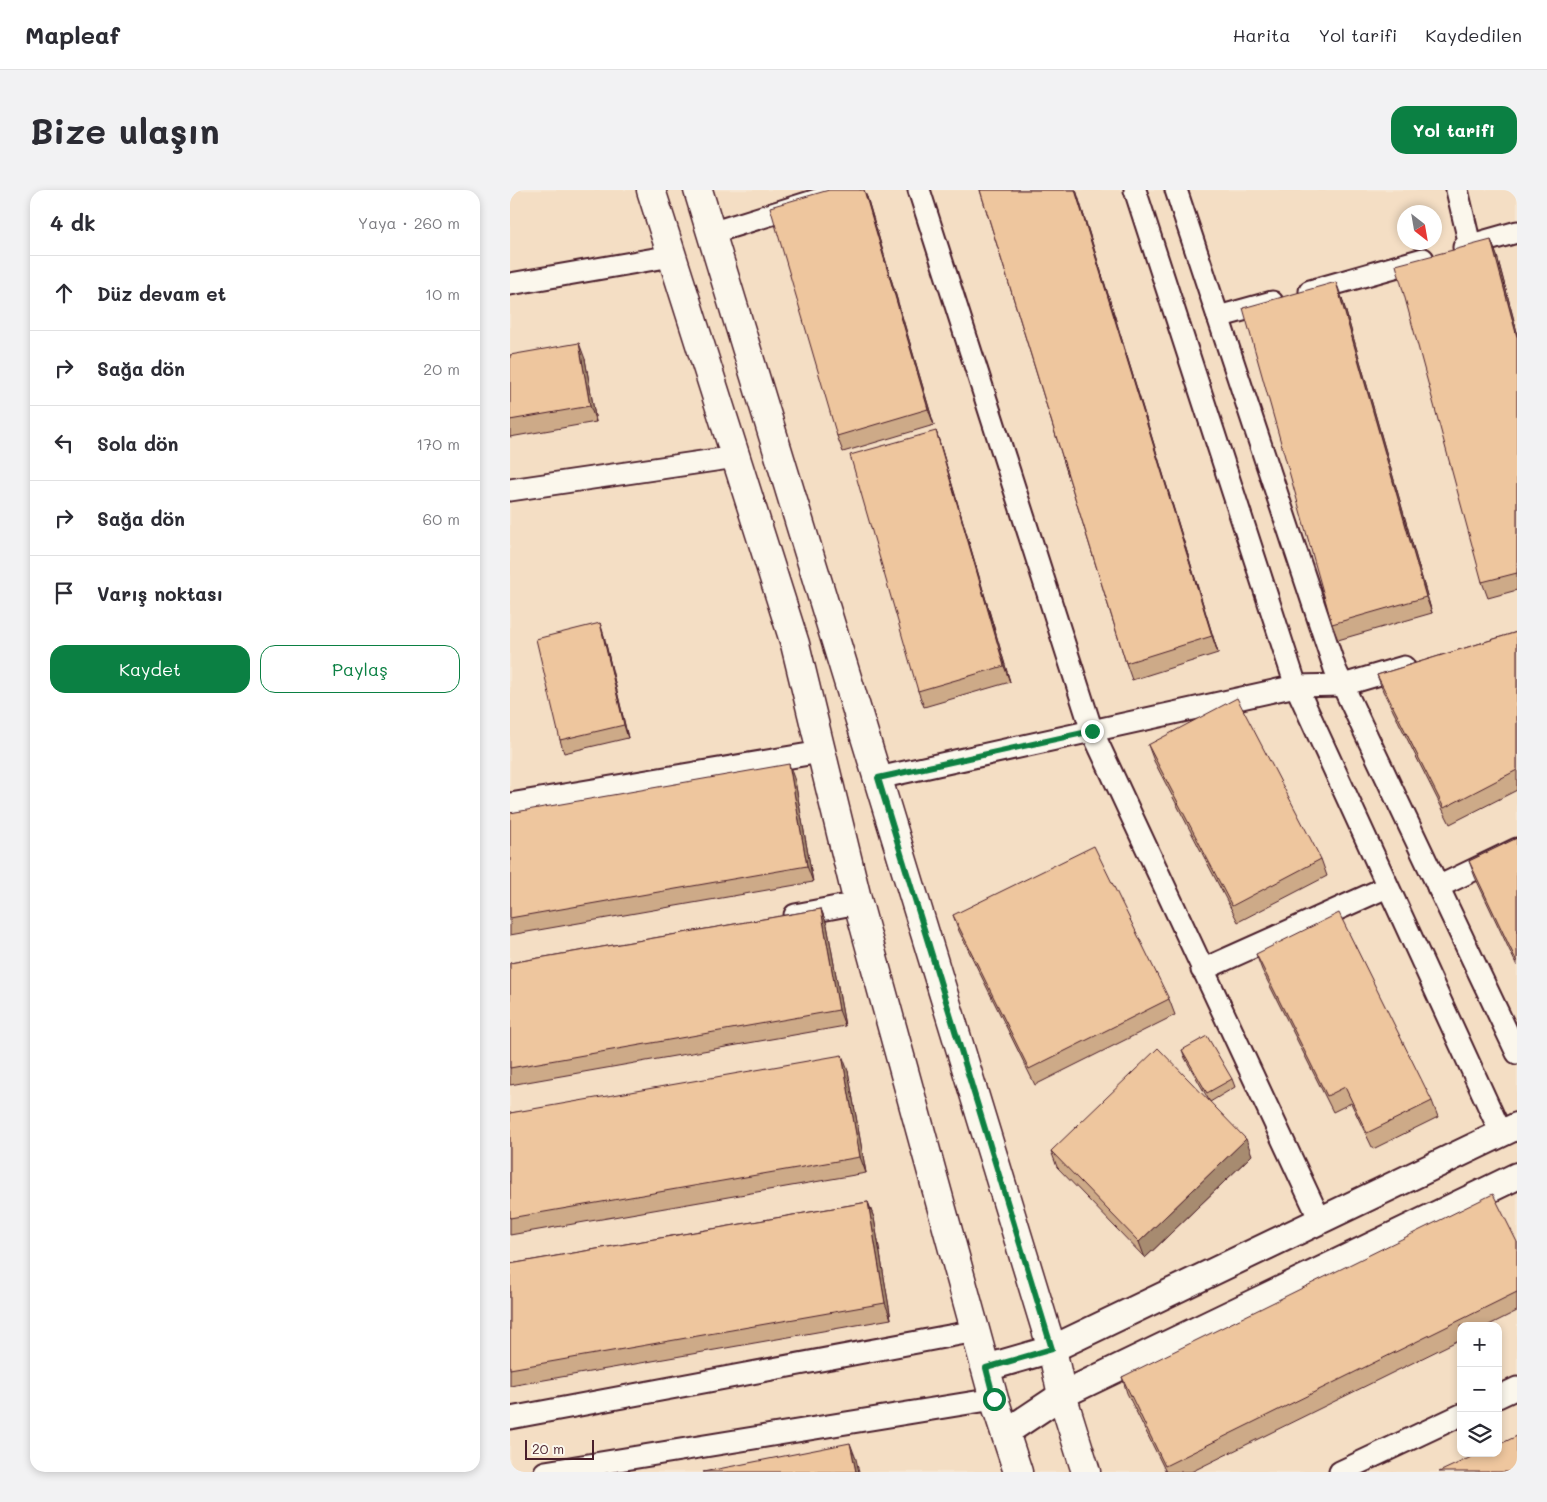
<!DOCTYPE html>
<html lang="tr">
<head>
<meta charset="utf-8">
<style>
  body { margin:0; font-family:Mali,sans-serif; background:#f2f2f3; color:#2b2b33 }
  .controls { position:absolute; right:15px; bottom:15px; display:grid; overflow:hidden; border-radius:10px; box-shadow:0 2px 8px #0003 }
  .controls button { width:45px; height:45px; display:grid; place-items:center; padding:0; border:0; border-bottom:1px solid #e1e1e2; background:#fff; color:#2b2b33; font:25px sans-serif }
  .compass { position:absolute; left:887px; top:15px; width:45px; height:45px; border-radius:50%; background:#fff; box-shadow:0 2px 8px #0003; rotate:149deg }
  .scale { position:absolute; left:15px; bottom:12px; width:69px; box-sizing:border-box; padding-left:5px; border:2px solid #4a1f2b; border-top:0; font-size:14px; line-height:18px; white-space:nowrap; color:#4a1f2b; -webkit-text-stroke:4px #fbf7ec; paint-order:stroke }
  .stop { position:absolute; width:15px; height:15px; margin:-11px; border:4px solid #0b8043; border-radius:50%; background:#fff }
  .stop.end { background:#0b8043; border-color:#fff; box-shadow:0 1px 5px #0008 }
  .list { margin:0; padding:0; list-style:none }
  h2 { display:flex; justify-content:space-between; align-items:center; height:65px; margin:0; padding:0 20px; font-size:21px }
  h2 small { font-size:16px; font-weight:400; color:#7c7c81 }
  .list li { display:grid; grid-template-columns:32px 1fr auto; gap:15px; align-items:center; box-sizing:border-box; height:75px; padding:0 20px; border-top:1px solid #e1e1e2 }
  .list b { display:block; font-size:19px; white-space:nowrap }
  .list em { font-size:16px; font-style:normal; color:#7c7c81 }
  .actions { display:flex; gap:10px; padding:15px 20px }
  .actions a { flex:1; padding:11px 0; border:1px solid #0b8043; border-radius:15px; text-align:center; font-size:18px; color:#0b8043 }
  .actions .main { background:#0b8043; color:#fff }
  .icon { flex:none; width:28px; height:28px; fill:none; stroke:currentColor; stroke-width:2; stroke-linecap:round; stroke-linejoin:round }
  .map { position:relative; flex:none; width:1007px; height:1282px; overflow:hidden; border-radius:15px }
  header { display:flex; align-items:center; gap:30px; box-sizing:border-box; height:70px; padding:0 25px; background:#fff; border-bottom:1px solid #e1e1e2 }
  header strong { font-size:24px }
  nav { display:flex; gap:28px; margin-inline-start:auto; font-size:18px }
  .intro { display:flex; align-items:center; justify-content:space-between; box-sizing:border-box; height:120px; padding:0 30px }
  h1 { margin:0; font-size:35px }
  .button { padding:12px 22px; border-radius:15px; background:#0b8043; color:#fff; font-size:18px; font-weight:700 }
  main { display:flex; gap:30px; padding:0 30px }
  aside { flex:1; background:#fff; border-radius:15px; box-shadow:0 2px 8px #0003 }
  .map>svg:first-child { display:block }
  .built { fill:#f4dec4; fill-rule:evenodd }
  .lines { fill:none; stroke-linecap:round; stroke-linejoin:round }
  .minor-casing { stroke:#4a1f2b; stroke-width:25 }
  .tertiary-casing { stroke:#4a1f2b; stroke-width:30 }
  .secondary-casing { stroke:#4a1f2b; stroke-width:31 }
  .minor { stroke:#fbf7ec; stroke-width:21 }
  .tertiary { stroke:#fbf7ec; stroke-width:26 }
  .secondary { stroke:#fbf7ec; stroke-width:28 }
  .wall { fill:#cdaa88; stroke:#4a1f2b }
  .shaded-wall { fill:#a78b6f; stroke:#4a1f2b }
  .building { fill:#eec69e; stroke:#4a1f2b }
  .route { stroke:#0b8043; stroke-width:6 }
</style>
</head>
<body>
<header>
<strong>Mapleaf</strong>
<nav><a>Harita</a><a>Yol tarifi</a><a>Kaydedilen</a></nav>
</header>
<div class="intro"><h1>Bize ulaşın</h1><a class="button">Yol tarifi</a></div>
<main>
<aside>
<h2>4 dk<small>Yaya · 260 m</small></h2>
<ul class="list">
<li><svg class="icon" aria-label="ahead" viewBox="0 0 24 24"><path d="M12 20V5M6 11l6-6 6 6"/></svg><div><b>Düz devam et</b></div><em>10 m</em></li>
<li><svg class="icon" aria-label="right" viewBox="0 0 24 24"><path d="M7 20v-9h11M14 6l5 5-5 5"/></svg><div><b>Sağa dön</b></div><em>20 m</em></li>
<li><svg class="icon" aria-label="left" viewBox="0 0 24 24"><path d="M17 20v-9H6M10 6l-5 5 5 5"/></svg><div><b>Sola dön</b></div><em>170 m</em></li>
<li><svg class="icon" aria-label="right" viewBox="0 0 24 24"><path d="M7 20v-9h11M14 6l5 5-5 5"/></svg><div><b>Sağa dön</b></div><em>60 m</em></li>
<li><svg class="icon" aria-label="arrive" viewBox="0 0 24 24"><path d="M6 21V4h12l-3 4 3 4H6"/></svg><div><b>Varış noktası</b></div></li>
</ul>
<div class="actions"><a class="main">Kaydet</a><a>Paylaş</a></div>
</aside>
<div class="map">
<svg width="1007" height="1282" viewBox="0 0 1007 1282">
  <rect width="100%" height="100%" fill="#f7e8d5"/>
  <filter id="ink" filterUnits="userSpaceOnUse"><feTurbulence type="fractalNoise" baseFrequency=".02" numOctaves="2"/><feDisplacementMap in="SourceGraphic" scale="10" xChannelSelector="R" yChannelSelector="G"/><feConvolveMatrix kernelMatrix="1 2 1 2 8 2 1 2 1" color-interpolation-filters="sRGB"/></filter>
  <g filter="url(#ink)">
    <path class="built" d="M0,0H1007V1282H0ZM894,22H924V52H894ZM951,1136H988V1263H951Z"/>
    <g class="lines">
      <g class="minor-casing">
        <g id="minor">
          <polyline points="409,0 582,541 810,1030"/>
          <polyline points="625,0 786,496 991,943"/>
          <polyline points="666,0 825,479 1007,863"/>
          <polyline points="947,0 960,55"/>
          <polyline points="201,43 339,0"/>
          <polyline points="954,57 1007,42"/>
          <polyline points="0,94 162,66"/>
          <polyline points="800,101 913,69"/>
          <polyline points="708,127 762,112"/>
          <polyline points="0,300 226,267"/>
          <polyline points="368,588 786,496 833,495 894,477"/>
          <polyline points="0,614 311,562"/>
          <polyline points="928,697 1007,659"/>
          <polyline points="285,725 348,713"/>
          <polyline points="692,780 877,697"/>
          <polyline points="988,1207 1007,1198"/>
          <polyline points="0,1228 466,1141"/>
          <polyline points="35,1282 484,1209"/>
          <polyline points="830,1282 951,1225"/>
        </g>
      </g>
      <g class="tertiary-casing">
        <g id="tertiary">
          <polyline points="476,1178 542,1159 1007,936"/>
          <polyline points="495,1243 552,1205 1007,986"/>
        </g>
      </g>
      <g class="secondary-casing">
        <g id="secondary">
          <polyline points="141,0 285,454 348,713 484,1209 508,1282"/>
          <polyline points="188,0 542,1159 552,1205 576,1282"/>
        </g>
      </g>
      <use href="#minor" class="minor"/>
      <use href="#tertiary" class="tertiary"/>
      <use href="#secondary" class="secondary"/>
    </g>
    <g class="wall">
      <polygon points="470,0 566,0 708,463 622,490 616,473"/>
      <polygon points="357,7 424,235 333,262 327,246"/>
      <polygon points="981,50 987,66 1007,142 1007,400 978,408 972,392"/>
      <polygon points="832,108 922,423 828,450 822,434"/>
      <polygon points="0,165 75,169 86,232 0,247"/>
      <polygon points="426,241 431,257 500,492 414,517 408,501"/>
      <polygon points="90,433 94,446 118,548 54,563 50,550"/>
      <polygon points="1007,442 1007,600 940,634 873,501 867,485"/>
      <polygon points="638,555 811,669 817,686 728,732 644,571"/>
      <polygon points="285,591 303,692 0,745 0,623"/>
      <polygon points="1007,648 1007,776 965,687 959,671"/>
      <polygon points="311,719 317,735 335,836 0,895 0,773"/>
      <polygon points="443,725 659,809 665,825 525,895 449,741"/>
      <polygon points="746,764 922,911 928,927 863,959 841,913 823,922 752,780"/>
      <polygon points="672,860 722,889 725,897 700,912 675,868"/>
      <polygon points="338,881 356,983 0,1045 0,923"/>
      <polygon points="541,961 742,965 635,1068 547,977"/>
      <polygon points="358,1012 364,1028 381,1129 0,1196 0,1074"/>
      <polygon points="1007,1052 1007,1121 977,1136 951,1136 951,1149 681,1282 656,1282 617,1203 612,1187"/>
    </g>
    <g class="shaded-wall">
      <polygon points="354,0 357,7 424,235 418,219"/>
      <polygon points="565,0 566,0 708,463 702,446"/>
      <polygon points="981,50 987,66 1007,142 1007,147"/>
      <polygon points="826,92 832,108 922,423 916,407"/>
      <polygon points="69,153 75,169 86,232 80,216"/>
      <polygon points="426,241 431,257 500,492 494,476"/>
      <polygon points="90,433 94,446 118,548 114,535"/>
      <polygon points="279,574 285,591 303,692 297,676"/>
      <polygon points="311,719 317,735 335,836 329,820"/>
      <polygon points="332,865 338,881 356,983 350,967"/>
      <polygon points="736,949 742,965 635,1068 629,1052"/>
      <polygon points="358,1012 364,1028 381,1129 375,1113"/>
      <polygon points="340,1253 346,1269 349,1282 346,1282"/>
    </g>
    <g class="building">
      <polygon points="319,0 354,0 418,219 327,246 260,17"/>
      <polygon points="470,0 565,0 702,446 616,473"/>
      <polygon points="981,50 1007,147 1007,383 972,392 886,75"/>
      <polygon points="826,92 916,407 822,434 733,118"/>
      <polygon points="69,153 80,216 0,230 0,165"/>
      <polygon points="426,241 494,476 408,501 340,265"/>
      <polygon points="90,433 114,535 50,550 26,449"/>
      <polygon points="1007,442 1007,580 934,618 867,485"/>
      <polygon points="727,508 811,669 722,716 638,555"/>
      <polygon points="279,574 297,676 0,728 0,623"/>
      <polygon points="1007,648 1007,772 959,671"/>
      <polygon points="584,656 659,809 519,879 443,725"/>
      <polygon points="311,719 329,820 0,878 0,773"/>
      <polygon points="829,723 922,911 857,943 835,897 817,906 746,764"/>
      <polygon points="697,846 722,889 697,903 672,860"/>
      <polygon points="648,858 736,949 629,1052 541,961"/>
      <polygon points="332,865 350,967 0,1028 0,923"/>
      <polygon points="983,1004 1007,1052 1007,1102 655,1276 612,1187"/>
      <polygon points="358,1012 375,1113 0,1179 0,1074"/>
      <polygon points="1007,1246 1007,1282 929,1282 970,1263 988,1263 988,1255"/>
      <polygon points="340,1253 346,1282 193,1282"/>
    </g>
  </g>
  <g class="lines" filter="url(#ink)">
    <polyline class="route" points="484,1209 476,1178 542,1159 368,588 582,541"/>
  </g>
</svg>
<div class="controls">
<button>+</button>
<button>−</button>
<button><svg class="icon" aria-label="layers" viewBox="0 0 24 24"><path d="M12 4l9 5-9 5-9-5zM3 14l9 5 9-5"/></svg></button>
</div>
<svg class="compass" viewBox="-18 -18 36 36"><path d="M0-13l5 13h-10z" fill="#e53935"/><path d="M0 13l5-13h-10z" fill="#7c7c81"/></svg>
<div class="scale">20 m</div>
<div class="stop" style="left:484px;top:1209px"></div>
<div class="stop end" style="left:582px;top:541px"></div>
</div>
</main>
</body>
</html>
